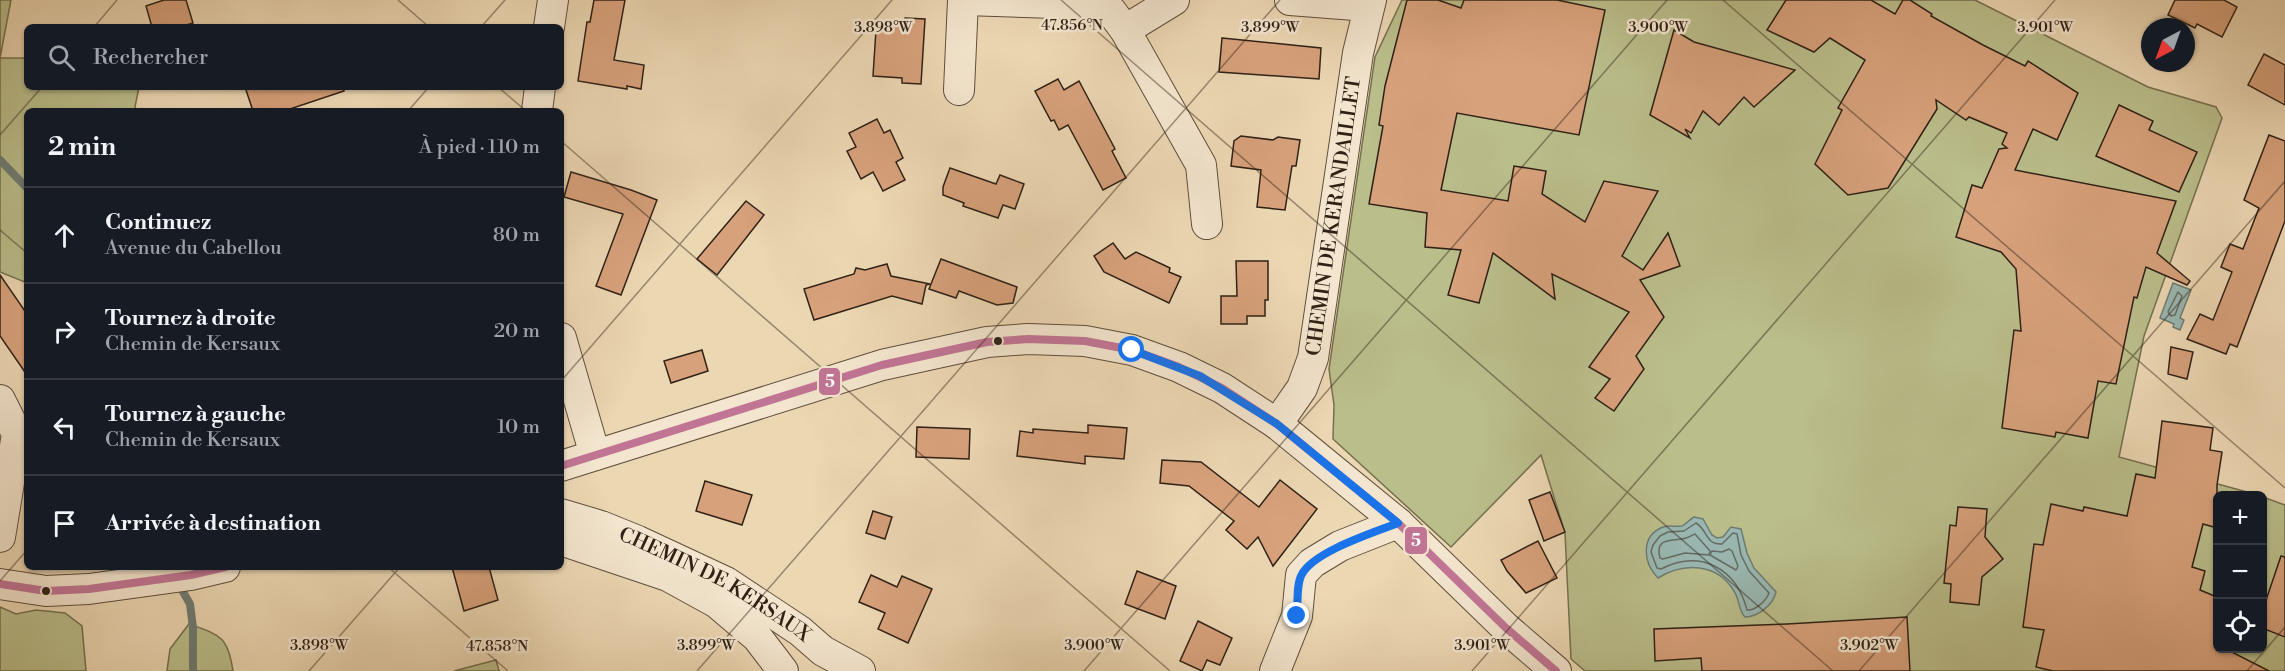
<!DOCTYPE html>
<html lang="fr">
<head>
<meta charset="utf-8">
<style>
  body { margin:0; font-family:"Libre Bodoni",serif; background:#20242c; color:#f1f3f6 }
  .controls { position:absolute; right:18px; bottom:18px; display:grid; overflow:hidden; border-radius:9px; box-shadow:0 2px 4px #0004 }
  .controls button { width:54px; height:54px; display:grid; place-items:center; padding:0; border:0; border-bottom:2px solid #363941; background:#171b24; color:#f1f3f6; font:30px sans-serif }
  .compass { position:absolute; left:2141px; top:18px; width:54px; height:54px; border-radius:50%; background:#171b24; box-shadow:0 2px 4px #0004; rotate:221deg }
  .stop { position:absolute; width:18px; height:18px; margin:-14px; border:4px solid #1a73e8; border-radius:50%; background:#fff }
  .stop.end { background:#1a73e8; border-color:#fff; box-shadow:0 2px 6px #0008 }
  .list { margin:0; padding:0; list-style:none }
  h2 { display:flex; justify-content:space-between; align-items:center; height:78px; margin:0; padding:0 24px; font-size:26px }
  h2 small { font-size:20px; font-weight:400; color:#9ea1a6 }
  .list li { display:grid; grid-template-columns:39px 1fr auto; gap:18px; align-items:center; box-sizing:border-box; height:96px; padding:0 24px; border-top:2px solid #363941 }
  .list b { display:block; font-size:22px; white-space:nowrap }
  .list p { margin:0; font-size:20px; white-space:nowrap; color:#9ea1a6 }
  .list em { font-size:20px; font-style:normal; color:#9ea1a6 }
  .icon { flex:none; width:33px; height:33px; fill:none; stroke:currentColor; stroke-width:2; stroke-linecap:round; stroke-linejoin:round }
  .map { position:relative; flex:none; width:2285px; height:671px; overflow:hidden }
  .search { position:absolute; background:#171b24; box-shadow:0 2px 4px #0004; left:24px; top:24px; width:540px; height:66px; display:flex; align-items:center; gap:15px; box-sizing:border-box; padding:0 21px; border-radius:9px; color:#9ea1a6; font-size:22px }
  .panel { position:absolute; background:#171b24; box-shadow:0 2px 4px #0004; left:24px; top:108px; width:540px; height:462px; border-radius:9px }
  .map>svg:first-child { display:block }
  .green { fill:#babe8b; stroke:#747050; stroke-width:1.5 }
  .water { fill:#99b8b2; stroke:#6f7c74; stroke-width:1.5 }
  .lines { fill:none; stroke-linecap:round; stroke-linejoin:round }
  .shore { stroke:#646c64; stroke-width:1.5 }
  .stream { stroke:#6f7c74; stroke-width:8 }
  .building { fill:#d7a17b; stroke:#2f2116; stroke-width:1.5 }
  .street-casing { stroke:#5e4e3d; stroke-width:32 }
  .street { stroke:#f3e5ce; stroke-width:30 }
  .bus-1-casing { stroke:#f3e5ce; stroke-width:12 }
  .bus-1 { stroke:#c17595; stroke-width:8 }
  .route { stroke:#1a73e8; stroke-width:8 }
  .ticks { fill:none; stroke:#2f2116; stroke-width:1.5; stroke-opacity:0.45 }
  .bus-dot { fill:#2f2116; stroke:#f3e5ce; stroke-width:2 }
  .labels { text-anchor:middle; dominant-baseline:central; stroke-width:5; stroke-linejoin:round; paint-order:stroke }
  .street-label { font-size:20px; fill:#2f2116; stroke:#f3e5ce }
  .ticks-label { font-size:15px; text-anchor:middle; fill:#2f2116; stroke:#f3e5ce; stroke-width:5; stroke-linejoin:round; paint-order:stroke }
  .line-badge { stroke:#f3e5ce; stroke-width:2 }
  .badge-label { font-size:16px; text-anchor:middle; font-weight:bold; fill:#fff }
</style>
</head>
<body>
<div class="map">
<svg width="2285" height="671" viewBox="0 0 2285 671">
  <rect width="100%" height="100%" fill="#ecd7b3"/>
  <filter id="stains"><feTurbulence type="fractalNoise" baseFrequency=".00333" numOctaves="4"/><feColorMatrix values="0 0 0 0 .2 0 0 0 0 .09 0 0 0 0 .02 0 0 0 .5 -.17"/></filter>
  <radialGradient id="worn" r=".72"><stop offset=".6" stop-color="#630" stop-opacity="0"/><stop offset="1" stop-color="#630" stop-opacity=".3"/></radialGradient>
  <g class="green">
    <polygon points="0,0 11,0 0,58 27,58 27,87 139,87 135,107 137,111 27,111 27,283 0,272"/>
    <polygon points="1402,0 1975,0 2148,87 2216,107 2222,118 2144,336 2119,457 2258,495 2218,496 2218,648 2262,648 2263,497 2285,505 2285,671 1585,671 1571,659 1565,533 1541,455 1451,547 1333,439 1334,405 1329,369 1375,57"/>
    <polygon points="0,607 16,614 36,610 65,613 82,626 86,671 0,671"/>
    <path d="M189,624C220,635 228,636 233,671H167L170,649Z"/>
    <polygon points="496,660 499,671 454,671"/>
  </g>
  <g class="water">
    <polygon points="2173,283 2191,290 2180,318 2184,320 2180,330 2173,327 2174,324 2160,318"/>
    <path d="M1694,517L1703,519L1712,535L1717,538L1723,537L1731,527L1741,529L1747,553L1754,568L1776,592C1773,605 1758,617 1745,617C1738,610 1740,600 1734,591C1717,563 1684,562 1658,578C1643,563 1640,536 1663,527C1670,525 1676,527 1682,526C1685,525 1690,519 1694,517Z"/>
  </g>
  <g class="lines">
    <g class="shore">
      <polygon points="2178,292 2182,296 2175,315 2171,316 2168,312"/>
      <path d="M1696,523C1708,530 1705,545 1722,544L1733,533L1737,534L1741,555L1749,571L1769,593C1766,601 1755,611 1747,610C1736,568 1701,549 1661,569L1657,568L1651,552L1653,545L1660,536L1668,532L1684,531Z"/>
      <path d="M1695,534L1710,551L1709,555L1685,553L1663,559L1660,558C1654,535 1675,542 1686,538C1690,537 1692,535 1695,534Z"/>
      <polygon points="1729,549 1732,551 1738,566 1736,570 1710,555 1712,551 1722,552"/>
    </g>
    <g class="stream">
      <polyline points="0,160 27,188"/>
      <polyline points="178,583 190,604 193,628 193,671"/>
    </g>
  </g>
  <g class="building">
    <polygon points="164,0 186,0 193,23 180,27 152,27 146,6"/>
    <polygon points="594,0 625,0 614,60 644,65 641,89 627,86 627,89 578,81 587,22 590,22"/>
    <polygon points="1407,0 1438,0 1461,8 1464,0 1557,0 1605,10 1579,135 1457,113 1441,190 1508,201 1514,166 1546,171 1542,194 1585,222 1604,181 1658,191 1622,256 1643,270 1668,233 1680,266 1640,280 1664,317 1636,356 1644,369 1614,411 1595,398 1610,379 1589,367 1629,312 1552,274 1555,299 1493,253 1479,303 1448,295 1461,250 1425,247 1427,213 1369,204 1383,126 1379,125 1385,86"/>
    <polygon points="1786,0 1871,0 1895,14 1903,0 1910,0 1932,14 1931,16 1983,45 2025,66 2028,61 2078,93 2057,140 2033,129 2015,170 2176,201 2157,253 2190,281 2187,285 2146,267 2137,298 2134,297 2116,384 2098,381 2088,438 2056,432 2055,437 2002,428 2014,330 2021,331 2016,269 2001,252 1956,237 1972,185 1982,188 1999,149 2007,148 2002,144 2007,133 1969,117 1966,120 1936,100 1937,109 1888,188 1848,195 1815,164 1842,110 1838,108 1865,60 1830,38 1814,52 1767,30"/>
    <polygon points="2175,0 2224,0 2237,7 2222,37 2197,24 2195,28 2168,15"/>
    <polygon points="905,18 925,19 921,84 902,83 902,78 873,76 876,30 887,31 888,24 905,25"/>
    <polygon points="1674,30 1694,42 1795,70 1754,107 1744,97 1719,125 1703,111 1691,133 1685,129 1690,138 1650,115"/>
    <polygon points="1222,38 1321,48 1319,79 1219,72"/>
    <polygon points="2264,54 2285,65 2285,105 2248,85"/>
    <polygon points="1058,79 1064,90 1079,81 1115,149 1112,151 1126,178 1103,190 1068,125 1059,130 1054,120 1051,121 1035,91"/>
    <polygon points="245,87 344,87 344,91 284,111 253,111"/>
    <polygon points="2119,105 2153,121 2149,130 2197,152 2179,192 2096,156"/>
    <polygon points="877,119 884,133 890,130 903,158 896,162 905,180 883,191 873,172 861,179 847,151 856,147 849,133"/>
    <polygon points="2269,135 2285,141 2285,221 2237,347 2230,344 2226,354 2187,339 2200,314 2213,320 2232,272 2221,267 2230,244 2243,249 2259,208 2244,200"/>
    <polygon points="1241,136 1273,140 1278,137 1300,140 1296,166 1292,166 1285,210 1257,207 1261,170 1231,166 1234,141"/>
    <polygon points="950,168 996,184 1000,175 1024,184 1015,209 1003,205 998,218 963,206 964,203 943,195 943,187"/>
    <polygon points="571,172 631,190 657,200 621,295 596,286 623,214 564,197"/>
    <polygon points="746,201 764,215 717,275 697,259"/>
    <polygon points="1113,243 1125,259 1136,252 1170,268 1169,272 1181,277 1169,303 1104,272 1094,256"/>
    <polygon points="941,259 1017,287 1013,303 997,305 959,291 956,298 929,289"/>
    <polygon points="1236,261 1268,261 1268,300 1265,300 1265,316 1247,316 1247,324 1221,324 1221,296 1237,296"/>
    <polygon points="887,264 891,276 930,284 926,285 922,304 892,296 814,320 804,289 854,274 856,268 865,270"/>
    <polygon points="0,275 27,314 27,375 0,336"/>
    <polygon points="2171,347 2193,352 2187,379 2168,374"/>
    <polygon points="702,350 708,371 671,383 664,361"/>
    <polygon points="2162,421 2213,428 2210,450 2222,452 2217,485 2217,528 2203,524 2192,567 2205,571 2200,590 2217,597 2217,648 2224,648 2269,671 2053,671 2036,667 2044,630 2023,627 2034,544 2043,545 2051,504 2083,511 2084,507 2127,516 2136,474 2155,478"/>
    <polygon points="1088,425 1127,428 1124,459 1085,456 1085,464 1017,456 1020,431 1033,433 1033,429 1088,433"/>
    <polygon points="917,427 970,429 969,459 916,457"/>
    <polygon points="1162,460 1201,462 1259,507 1280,480 1317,509 1273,566 1258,537 1247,549 1226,530 1234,521 1189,486 1160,483"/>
    <polygon points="705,481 752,495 742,525 696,511"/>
    <polygon points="1550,492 1565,532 1544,541 1529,500"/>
    <polygon points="1958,507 1987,509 1985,537 2003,559 1982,577 1979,605 1950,602 1951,584 1944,583 1950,525 1956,526"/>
    <polygon points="873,511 892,517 885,539 866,533"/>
    <polygon points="1538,541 1557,578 1526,593 1507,571 1501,560"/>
    <polygon points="2281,556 2285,557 2285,637 2262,628 2262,612"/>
    <polygon points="452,567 489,567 498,600 464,611"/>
    <polygon points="1137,571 1176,586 1165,619 1125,604"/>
    <polygon points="871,575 897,587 902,576 932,589 908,643 878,629 885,613 859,602"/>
    <polygon points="1907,617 1910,671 1702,671 1701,658 1655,661 1654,629 1787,624"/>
    <polygon points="1198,621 1232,638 1220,665 1207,660 1202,671 1180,661"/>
  </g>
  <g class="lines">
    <g class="street-casing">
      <g id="street">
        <polyline points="965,0 1085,4 1111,11 1125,30 1201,165 1207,224"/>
        <polyline points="1290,0 1368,6"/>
        <polyline points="549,27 553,0"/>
        <polyline points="1125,30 1174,0"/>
        <polyline points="959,90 963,0"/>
        <polyline points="537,111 540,87"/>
        <polyline points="561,338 595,455"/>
        <polyline points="0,400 17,434 0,537"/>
        <path id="s1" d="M1277,424L1302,388L1313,358L1358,53L1371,0"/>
        <polyline points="561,466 882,365 987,342 1028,339 1085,341 1132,350 1179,367 1222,388 1277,424 1398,523 1506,628 1556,671"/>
        <path id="s2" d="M561,514L601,526L638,541L726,582L800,631L823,651L860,671"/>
        <polyline points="561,540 668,576 717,603 757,637 783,671"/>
        <polyline points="0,584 46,591 89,589 191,575 225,567"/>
        <polyline points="1275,671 1297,616 1301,575 1312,563 1340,546 1398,523"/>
      </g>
    </g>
    <use href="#street" class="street"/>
    <g class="bus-1-casing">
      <g id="bus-1">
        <polyline points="561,466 882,365 987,342 1028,339 1085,341 1132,350 1179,367 1222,388 1277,424 1398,523 1506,628 1556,671"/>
        <polyline points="0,584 46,591 89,589 191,575 225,567"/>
      </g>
    </g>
    <use href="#bus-1" class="bus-1"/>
  </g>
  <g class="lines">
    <path class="route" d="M1132,350L1200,376L1277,424L1398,523C1373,533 1315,551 1302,574C1296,584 1298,604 1297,616"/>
  </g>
  <path class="ticks" d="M398,0L429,27M1061,0L1833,671M1723,0L2285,488M94,27L117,0M481,27L505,0M498,87L526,111M408,111L429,87M0,135L42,87M561,141L1170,671M0,230L27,253M561,381L892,0M388,567L508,671M0,581L27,550M309,671L400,567M697,671L1280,0M1084,671L1667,0M1472,671L2055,0M1859,671L2285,181M2247,671L2285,627"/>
  <g class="bus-dot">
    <circle cx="998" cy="341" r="5"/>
    <circle cx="46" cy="591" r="5"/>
  </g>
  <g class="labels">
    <g class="street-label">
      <text stroke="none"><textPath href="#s1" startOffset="219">CHEMIN DE KERANDAILLET</textPath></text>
      <text stroke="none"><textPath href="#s2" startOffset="170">CHEMIN DE KERSAUX</textPath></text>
    </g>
  </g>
  <g class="ticks-label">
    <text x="1072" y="30">47.856°N</text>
    <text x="883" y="32">3.898°W</text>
    <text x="1270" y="32">3.899°W</text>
    <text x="1658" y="32">3.900°W</text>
    <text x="2045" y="32">3.901°W</text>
    <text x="319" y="650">3.898°W</text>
    <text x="706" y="650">3.899°W</text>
    <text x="1094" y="650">3.900°W</text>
    <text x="1482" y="650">3.901°W</text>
    <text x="1869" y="650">3.902°W</text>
    <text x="497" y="651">47.858°N</text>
  </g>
  <g class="line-badge">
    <rect x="818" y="367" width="23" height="29" rx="6" fill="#c17595"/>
    <rect x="1404" y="526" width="24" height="29" rx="6" fill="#c17595"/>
  </g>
  <g class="badge-label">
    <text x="830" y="387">5</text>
    <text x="1416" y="546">5</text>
  </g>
  <rect width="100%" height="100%" filter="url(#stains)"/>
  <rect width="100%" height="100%" fill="url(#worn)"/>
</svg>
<div class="controls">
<button>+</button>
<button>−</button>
<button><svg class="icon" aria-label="locate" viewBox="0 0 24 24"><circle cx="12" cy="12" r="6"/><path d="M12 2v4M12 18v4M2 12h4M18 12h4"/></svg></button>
</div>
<svg class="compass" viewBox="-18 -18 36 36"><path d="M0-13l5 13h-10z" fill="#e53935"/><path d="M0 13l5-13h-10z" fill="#9ea1a6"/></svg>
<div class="stop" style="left:1132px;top:350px"></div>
<div class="stop end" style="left:1297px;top:616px"></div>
<div class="search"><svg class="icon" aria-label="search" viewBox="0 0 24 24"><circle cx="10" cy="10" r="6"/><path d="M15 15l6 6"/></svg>Rechercher</div>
<section class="panel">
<h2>2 min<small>À pied · 110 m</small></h2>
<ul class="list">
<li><svg class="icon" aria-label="ahead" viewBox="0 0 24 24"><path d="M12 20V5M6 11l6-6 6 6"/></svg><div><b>Continuez</b><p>Avenue du Cabellou</p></div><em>80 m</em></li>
<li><svg class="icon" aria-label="right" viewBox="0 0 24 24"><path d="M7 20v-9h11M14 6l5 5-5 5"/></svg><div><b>Tournez à droite</b><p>Chemin de Kersaux</p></div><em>20 m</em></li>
<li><svg class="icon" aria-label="left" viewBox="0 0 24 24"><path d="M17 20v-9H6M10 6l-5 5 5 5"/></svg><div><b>Tournez à gauche</b><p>Chemin de Kersaux</p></div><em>10 m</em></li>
<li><svg class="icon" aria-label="arrive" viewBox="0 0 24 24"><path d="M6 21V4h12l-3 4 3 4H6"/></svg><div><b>Arrivée à destination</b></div></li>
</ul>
</section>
</div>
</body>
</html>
